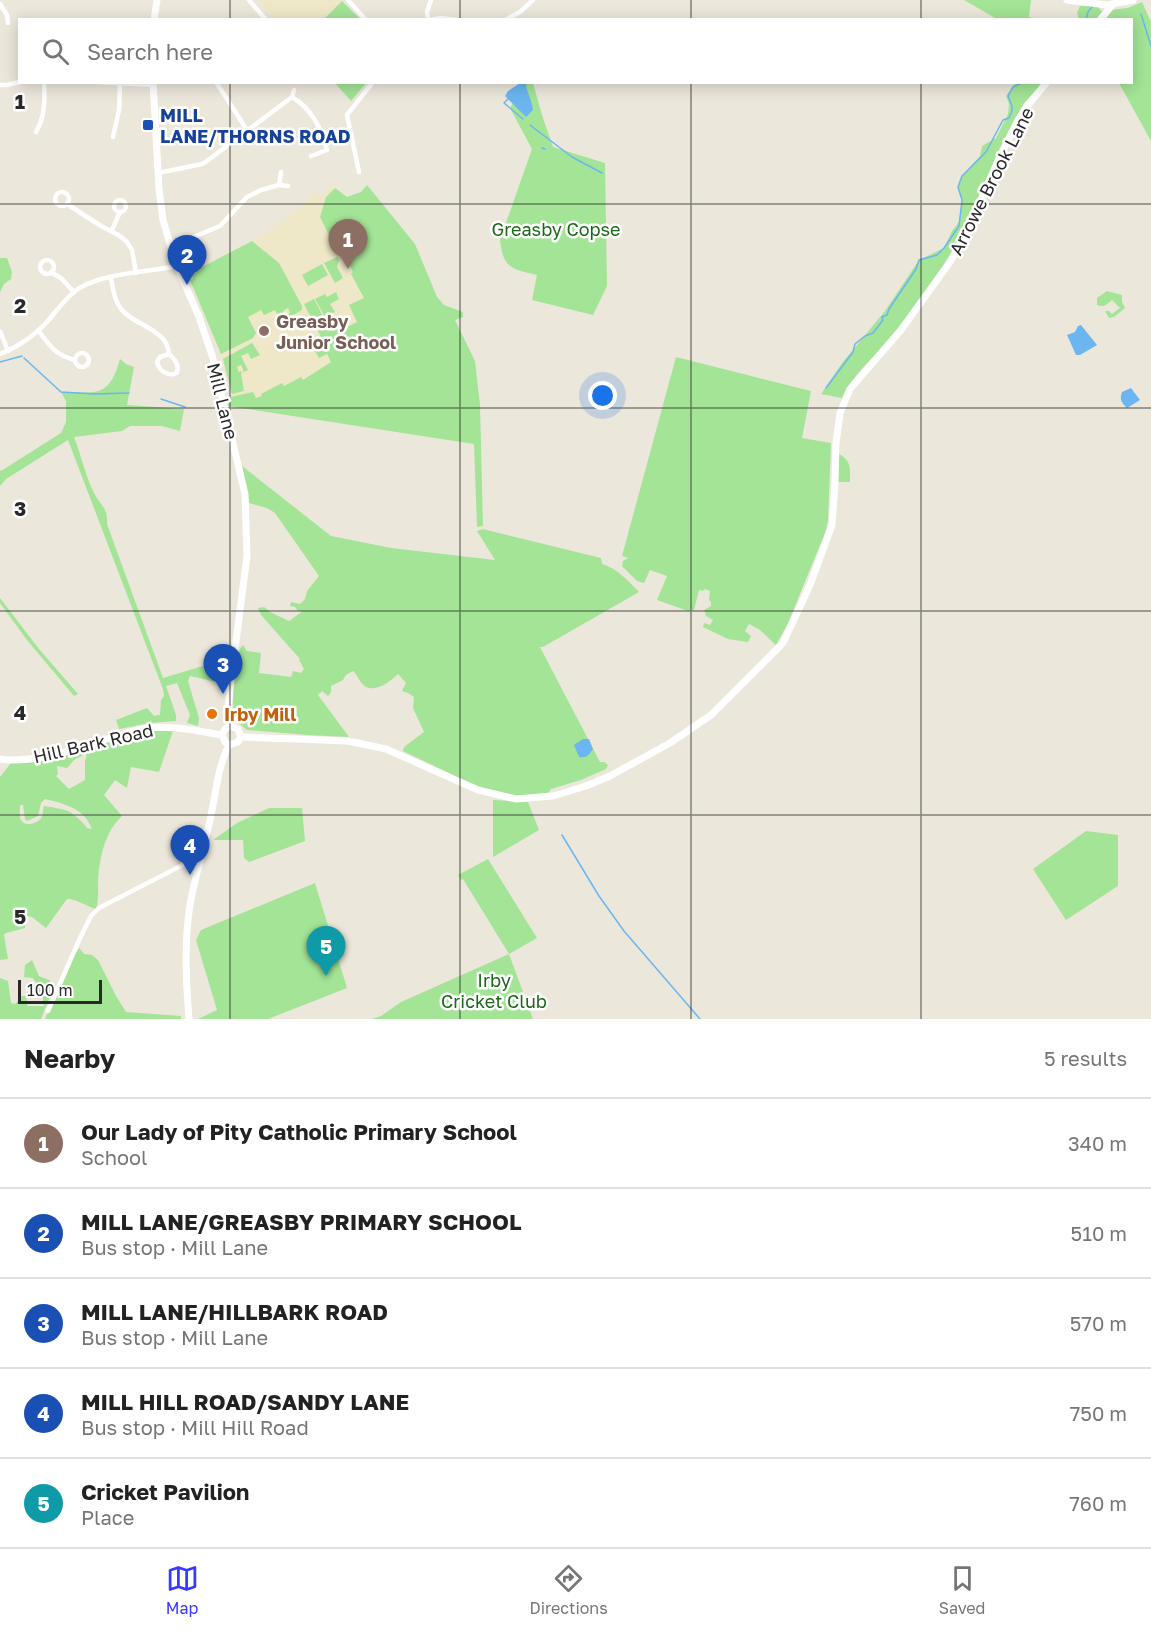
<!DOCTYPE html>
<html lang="en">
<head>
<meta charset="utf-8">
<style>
  body { margin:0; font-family:"Golos Text",sans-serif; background:#f6f6f6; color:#222 }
  .scale { position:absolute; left:18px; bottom:15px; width:84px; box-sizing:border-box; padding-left:6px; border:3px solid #292929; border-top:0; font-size:16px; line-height:21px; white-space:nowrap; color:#292929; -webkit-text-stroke:4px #fff; paint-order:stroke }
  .you { position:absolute; left:603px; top:396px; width:21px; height:21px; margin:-15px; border:4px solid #fff; border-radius:50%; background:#1a73e8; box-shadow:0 0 0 9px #1a73e833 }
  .badge { display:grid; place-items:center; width:39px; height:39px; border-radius:50%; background:#3739fc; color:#fff; font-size:20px; font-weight:700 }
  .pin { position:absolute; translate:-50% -50px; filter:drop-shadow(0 2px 3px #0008) }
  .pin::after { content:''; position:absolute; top:32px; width:21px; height:18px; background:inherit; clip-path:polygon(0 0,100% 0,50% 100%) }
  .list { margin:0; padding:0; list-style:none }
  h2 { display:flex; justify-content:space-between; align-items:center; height:78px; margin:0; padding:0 24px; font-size:26px }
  h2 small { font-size:20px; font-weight:400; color:#767676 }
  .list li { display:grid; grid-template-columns:39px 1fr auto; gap:18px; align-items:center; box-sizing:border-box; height:90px; padding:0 24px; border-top:2px solid #e0e0e0 }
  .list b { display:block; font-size:22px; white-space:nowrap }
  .list p { margin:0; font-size:20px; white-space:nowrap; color:#767676 }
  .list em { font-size:20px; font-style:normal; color:#767676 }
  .icon { flex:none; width:33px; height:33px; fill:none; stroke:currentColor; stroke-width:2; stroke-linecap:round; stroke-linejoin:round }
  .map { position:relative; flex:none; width:1151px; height:1019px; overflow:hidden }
  .search { position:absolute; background:#fff; box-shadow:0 3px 15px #0003; left:18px; right:18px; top:18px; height:66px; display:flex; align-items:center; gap:15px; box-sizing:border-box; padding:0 21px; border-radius:0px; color:#767676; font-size:22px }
  .sheet { height:528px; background:#fff }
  nav { display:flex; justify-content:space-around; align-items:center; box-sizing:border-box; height:84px; border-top:2px solid #e0e0e0; background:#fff; font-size:16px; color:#767676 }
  nav a { display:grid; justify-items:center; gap:3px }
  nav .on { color:#3739fc }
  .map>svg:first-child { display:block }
  .education { fill:#eee8c9 }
  .green { fill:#a3e496; fill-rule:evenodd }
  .water { fill:#6bb6f0 }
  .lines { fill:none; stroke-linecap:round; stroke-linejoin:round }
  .stream { stroke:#6bb6f0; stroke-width:1.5 }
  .street { stroke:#fff; stroke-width:4.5 }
  .secondary { stroke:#fff; stroke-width:7 }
  .grid { fill:none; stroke:#292929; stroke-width:1.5; stroke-opacity:0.55 }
  .transit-dot { fill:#1a4fb4; stroke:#fff; stroke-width:2 }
  .education-dot { fill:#8d6e63; stroke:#fff; stroke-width:2 }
  .food-dot { fill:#e8710a; stroke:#fff; stroke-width:2 }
  .labels { text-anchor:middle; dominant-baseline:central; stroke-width:5; stroke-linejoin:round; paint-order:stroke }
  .transit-label { font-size:18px; font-weight:bold; fill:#164399; stroke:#fff; text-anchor:start }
  .street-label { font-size:18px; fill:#292929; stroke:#fff }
  .park-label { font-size:18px; fill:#1b6718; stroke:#fff }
  .education-label { font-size:18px; font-weight:bold; fill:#785e54; stroke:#fff; text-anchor:start }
  .food-label { font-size:18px; font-weight:bold; fill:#c56008; stroke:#fff; text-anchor:start }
  .grid-label { font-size:20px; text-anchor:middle; font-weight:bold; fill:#292929; stroke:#fff; stroke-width:5; stroke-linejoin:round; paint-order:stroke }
</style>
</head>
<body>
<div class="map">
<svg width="1151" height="1019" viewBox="0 0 1151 1019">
  <rect width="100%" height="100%" fill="#ece7db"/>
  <g class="education">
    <polygon points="257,0 340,0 360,19 274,19"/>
    <polygon points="333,184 335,188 347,197 361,192 436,318 264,411 233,406 232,394 223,359 190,280 193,279 192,275 190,276 189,274 262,236 306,202 312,193 323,194"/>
  </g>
  <g class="green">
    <polygon points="964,0 1031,0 1029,17 1036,19 997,19"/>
    <polygon points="342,1 360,19 324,19"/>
    <polygon points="1142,2 1151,22 1151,141 1119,83 1132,82 1132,20 1079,19 1077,13 1080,6 1098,6 1101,11 1128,8"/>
    <polygon points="335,83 366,83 351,101"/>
    <path d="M524,83H533L542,115L553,147L605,163L607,286L593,315L532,300L537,275C511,269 503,268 500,240L532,149L510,108Z"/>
    <path d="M1015,83H1043L1024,103L1014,121L960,238C939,274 915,308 888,340C873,359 852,375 842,398L821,394L842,363L885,311L919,260L944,248L952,231L959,222L962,200L958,187L962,176L980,156L982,146L996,138L1008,114L1009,104L1006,96Z"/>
    <polygon points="367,185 415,244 437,297 444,305 463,312 463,317 455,320 475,361 480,405 483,526 477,527 474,444 228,406 226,398 253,392 256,398 262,396 261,394 282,383 284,386 301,377 303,380 331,362 327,354 319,358 315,351 315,341 321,337 304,304 314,299 324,318 340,320 345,328 357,322 349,305 364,298 351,274 353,272 336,239 332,241 320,217 326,197 335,188 347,197 361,192"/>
    <polygon points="252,241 279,263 302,306 302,310 289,317 288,314 290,313 288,308 283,311 285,316 287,315 288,317 281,321 275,310 264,315 261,310 248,317 256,333 253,338 221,354 190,280 193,279 192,275 190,276 189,274"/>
    <polygon points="337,257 339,260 337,267 343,278 335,283 324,263"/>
    <polygon points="0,258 7,258 12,272 11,279 4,284 0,292"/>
    <polygon points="322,264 328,275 308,286 302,275"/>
    <path d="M1107,291L1122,295V302L1125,308L1114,317L1109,318L1105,311H1109L1112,314L1120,308L1112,300C1107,304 1104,308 1097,305V298Z"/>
    <polygon points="336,292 339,299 330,304 335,312 325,317 315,299 325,294 327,297"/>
    <polygon points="252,343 260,355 251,359 248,353 241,356 248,370 243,372 243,369 241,365 237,367 239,372 241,371 242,373 241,374 244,391 232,394 223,359"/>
    <polygon points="676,357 811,391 802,438 831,443 828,521 825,533 788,623 776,645 760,630 749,624 745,631 751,636 748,642 728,639 703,627 704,623 710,625 713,620 706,616 704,610 711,606 711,602 709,600 710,591 705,589 703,591 699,590 694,610 688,611 657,600 667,576 650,570 644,583 637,581 622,566 623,561 628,558 622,556"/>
    <path d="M120,359L126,364L134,367L127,405L184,409L180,431L162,426H130L122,431L74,437C81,455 86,477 94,493C101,506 108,508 107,524L163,678L203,666L228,669L227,685C215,681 202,679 190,676L188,681L199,718L198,726L187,723L190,715L177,683L166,686L176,715V721L149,723L119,729L116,720L147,708L154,716L160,715L161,700L164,696L163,689L68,440L6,479L0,486V470L1,471L61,433L66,422V401L61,392C96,392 109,399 120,359Z"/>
    <path d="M838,453C852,462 850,467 850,482H838Z"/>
    <path d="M242,466L331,536L391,548L495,560L477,531L483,529L601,558L602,564C617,568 628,581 639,592L543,647H540L600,762H604L608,765L606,769L581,780L551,789L548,793L518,796L480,788L403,751L404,747L424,732L413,708L414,697L408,693L402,691L406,683L398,674C391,681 377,692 366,687C360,684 358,675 353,671L346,675L343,680L331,686V692L328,696L322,691L318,695L349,737L308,735L247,730L234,719C232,704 233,655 243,645L247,651L261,653L259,673L291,677L293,671L301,673L304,669L299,660L300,659L261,615L258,608L264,607L272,613L289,621L303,611H298L295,607L290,606L291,602L300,604L305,599L307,591L319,576L275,513L267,508L249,503Z"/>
    <polygon points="0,598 39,649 78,694 74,696 27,640 0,603"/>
    <path d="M141,731H173L159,772L131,767L127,788L115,780L104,795L122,816C104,833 100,857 98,880C98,890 99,900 96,909C86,906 77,899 67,899L46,928L32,917L25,916V928L6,933L4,935L8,959L0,960V777L11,763ZM85,754L87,756L85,760V780L69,789L56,776L58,774L57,766L67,768L74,760ZM45,799C65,804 84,808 92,829L87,828C84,823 73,813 68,811C67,810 47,806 44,806C43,809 43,813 42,816C40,823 25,828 21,820C19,817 20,809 20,805H23L25,819L27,821L38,816L41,803Z"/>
    <polygon points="493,800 528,802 539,830 493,857"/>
    <polygon points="269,808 302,808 305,841 249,862 244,858 243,840 213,840 237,823"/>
    <polygon points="1086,831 1118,835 1118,886 1066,920 1033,869"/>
    <polygon points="488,859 537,938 509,954 533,1019 372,1019 381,1016 401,1002 509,954 463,879 461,880 458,875"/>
    <polygon points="315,883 347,988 268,1019 198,1019 217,1010 196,940 201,930"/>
    <polygon points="79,948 84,954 92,955 98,960 116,996 126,1012 181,1016 181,1019 45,1019 71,961"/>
    <polygon points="32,960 39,976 49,980 54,986 41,1019 0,1019 0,978 8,981 11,1003 15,1004 22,996 25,996 28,1003 27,1006 45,1006 43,1003 43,996 33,989 36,983 33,978 24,977 25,965"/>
  </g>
  <g class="water">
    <path d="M520,83L526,84C527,93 532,100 533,110L526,117L505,96L508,91Z"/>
    <polygon points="1081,325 1097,345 1080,355 1076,355 1067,335 1075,332 1078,326"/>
    <path d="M1131,388L1140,400L1127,408C1122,403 1119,400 1122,392Z"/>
    <path d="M583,739H589L593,749C589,755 587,758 579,757L574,745Z"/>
  </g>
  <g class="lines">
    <g class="stream">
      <polyline points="1141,14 1151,46"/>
      <polyline points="1086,20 1088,12 1092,7"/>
      <polyline points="508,99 504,103 523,119"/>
      <polyline points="530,125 572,157 602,173"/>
      <polyline points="542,148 545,149"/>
      <polyline points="24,358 61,392 95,394 129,393"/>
      <polyline points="0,362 22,356"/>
      <polyline points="826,388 853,352 855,344 865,336 873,333 883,320 882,317 887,315 889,309 916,269 919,260 937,255 944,248 959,226 962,200 958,187 962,176 986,152 1003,120 1009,118 1012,111 1012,106 1008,96 1013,87 1024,82"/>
      <polyline points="161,399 185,407"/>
      <polyline points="562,835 599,896 624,931 700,1019"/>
    </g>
    <g class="street">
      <polyline points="249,0 266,20"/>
      <polyline points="348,0 366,20"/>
      <polyline points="0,4 7,15 8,23"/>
      <polyline points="428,19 427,12 431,0"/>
      <polyline points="428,20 441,18 458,20"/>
      <polyline points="505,20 520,12 533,0"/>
      <polyline points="96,82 153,85"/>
      <polyline points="216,82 247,130"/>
      <polyline points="0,85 6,85 20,82"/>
      <path d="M292,97C312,109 321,128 327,150L311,156"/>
      <path d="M36,132C45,117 45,100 44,82"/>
      <polyline points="113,137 119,110 120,84"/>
      <polyline points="359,172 347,115 373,82"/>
      <polyline points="158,173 202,164 207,161 292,97 294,90"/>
      <polyline points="279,185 281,172"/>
      <circle cx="62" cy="199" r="7"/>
      <circle cx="120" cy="206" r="6"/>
      <polyline points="67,204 101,226 120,236 127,242 132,250 136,273"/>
      <polyline points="112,230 120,212"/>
      <polyline points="170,247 220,226 247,197 261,190 279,185 288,186"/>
      <circle cx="47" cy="267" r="7"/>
      <polyline points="52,273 61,278 74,292"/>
      <path d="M111,277C113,288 114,300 121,309C134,326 168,329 169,354L160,357L157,362C159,371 168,377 177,373C180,365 175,359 169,354"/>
      <path d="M38,330C50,346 55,355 75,360"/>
      <polyline points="0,331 8,351"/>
      <circle cx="82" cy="360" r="7"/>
      <path d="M0,354C16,348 34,336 46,323C55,313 63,301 74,292C95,274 144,272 172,267L176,264"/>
      <polyline points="48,1011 80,938 91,916 99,908 200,856"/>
    </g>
    <g class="secondary">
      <polyline points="1067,0 1107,5 1133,0"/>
      <polyline points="154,20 157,0"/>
      <polyline points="1100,20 1113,4"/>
      <polyline points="153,82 159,189 163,220 176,264 199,317 212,355 245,494 247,556 230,688 228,709 230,726"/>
      <polyline points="241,737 348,741 386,749 478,790 516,799 553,796 586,786 610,776 670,743 711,715 783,643 810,585 832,525 835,483 836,443 840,413 850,389 901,330 950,262 964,238 1001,154 1018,120 1028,105 1047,82"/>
      <polyline points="229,745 238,742 241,737 238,729 230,726"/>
      <polyline points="229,745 225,742 222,735 225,729 230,726"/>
      <path d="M0,759C39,764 80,747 117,736C127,733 138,729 148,728C173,725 197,731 222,735"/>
      <path d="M189,1019C186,981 184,942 190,905C195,876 204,848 210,820C216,795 217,768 229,745"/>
    </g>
  </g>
  <path class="grid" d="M230,0V20M460,0V20M691,0V20M921,0V20M230,82V1019M460,82V1019M691,82V1019M921,82V1019M0,204H1151M0,408H1151M0,611H1151M0,815H1151"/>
  <rect class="transit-dot" x="142" y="119" width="12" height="12" rx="3"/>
  <circle class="education-dot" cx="264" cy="331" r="6"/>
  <circle class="food-dot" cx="212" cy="714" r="6"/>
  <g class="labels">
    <g class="transit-label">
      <text x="160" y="115">MILL<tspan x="160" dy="21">LANE/THORNS ROAD</tspan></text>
    </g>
    <g class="street-label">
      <text transform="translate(991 181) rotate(-63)">Arrowe Brook Lane</text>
      <text transform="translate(223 401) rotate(76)">Mill Lane</text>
      <text transform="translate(93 743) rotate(-13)">Hill Bark Road</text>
    </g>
    <g class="park-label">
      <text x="556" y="229">Greasby Copse</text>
      <text x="494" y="980">Irby<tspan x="494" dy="21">Cricket Club</tspan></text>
    </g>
    <g class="education-label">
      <text x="276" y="321">Greasby<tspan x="276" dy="21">Junior School</tspan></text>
    </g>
    <g class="food-label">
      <text x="224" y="714">Irby Mill</text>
    </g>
  </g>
  <g class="grid-label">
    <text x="20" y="109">1</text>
    <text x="20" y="313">2</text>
    <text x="20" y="516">3</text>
    <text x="20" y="720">4</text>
    <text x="20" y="924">5</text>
  </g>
</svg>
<div class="scale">100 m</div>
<div class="you"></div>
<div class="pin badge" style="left:348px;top:269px;background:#8d6e63">1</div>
<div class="pin badge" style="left:187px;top:285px;background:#1a4fb4">2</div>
<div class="pin badge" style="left:223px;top:694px;background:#1a4fb4">3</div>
<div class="pin badge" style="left:190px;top:875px;background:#1a4fb4">4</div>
<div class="pin badge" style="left:326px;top:976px;background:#0f9aa8">5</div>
<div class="search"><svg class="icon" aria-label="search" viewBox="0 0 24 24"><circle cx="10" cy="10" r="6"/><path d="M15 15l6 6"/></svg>Search here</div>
</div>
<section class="sheet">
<h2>Nearby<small>5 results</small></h2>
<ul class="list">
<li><span class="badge" style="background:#8d6e63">1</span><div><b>Our Lady of Pity Catholic Primary School</b><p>School</p></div><em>340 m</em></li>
<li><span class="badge" style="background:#1a4fb4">2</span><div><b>MILL LANE/GREASBY PRIMARY SCHOOL</b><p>Bus stop · Mill Lane</p></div><em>510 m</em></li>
<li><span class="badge" style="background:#1a4fb4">3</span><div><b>MILL LANE/HILLBARK ROAD</b><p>Bus stop · Mill Lane</p></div><em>570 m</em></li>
<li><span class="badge" style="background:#1a4fb4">4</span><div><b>MILL HILL ROAD/SANDY LANE</b><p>Bus stop · Mill Hill Road</p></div><em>750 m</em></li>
<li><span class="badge" style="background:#0f9aa8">5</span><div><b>Cricket Pavilion</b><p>Place</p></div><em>760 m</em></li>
</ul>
</section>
<nav>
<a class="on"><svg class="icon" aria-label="map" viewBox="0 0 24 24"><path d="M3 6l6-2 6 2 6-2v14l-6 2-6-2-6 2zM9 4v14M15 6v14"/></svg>Map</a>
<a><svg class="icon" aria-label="directions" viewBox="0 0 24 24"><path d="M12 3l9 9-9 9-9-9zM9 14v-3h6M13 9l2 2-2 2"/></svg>Directions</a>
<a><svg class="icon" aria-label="saved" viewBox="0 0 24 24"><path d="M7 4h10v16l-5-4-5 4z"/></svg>Saved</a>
</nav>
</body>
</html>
